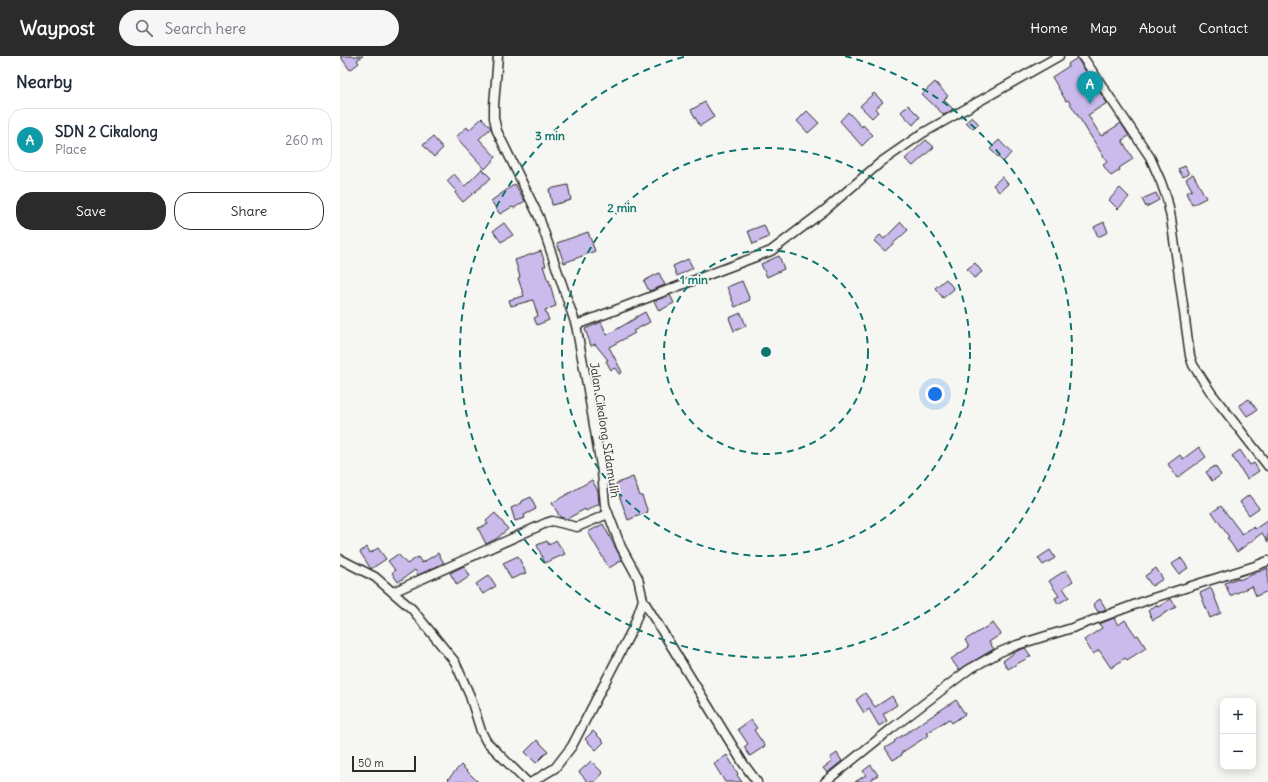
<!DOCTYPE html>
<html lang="en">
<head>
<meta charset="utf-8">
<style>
  body { margin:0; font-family:Delius,sans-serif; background:#f6f6f7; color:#1f2937 }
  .controls { position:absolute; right:12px; bottom:12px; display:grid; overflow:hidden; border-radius:8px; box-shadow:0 2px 10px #0003 }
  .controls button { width:36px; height:36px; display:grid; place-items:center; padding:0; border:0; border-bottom:1px solid #e0e1e3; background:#fff; color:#1f2937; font:20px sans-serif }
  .scale { position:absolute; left:12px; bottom:10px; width:64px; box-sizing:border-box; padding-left:4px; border:2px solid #2b2b2b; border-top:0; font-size:11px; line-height:14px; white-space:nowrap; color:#2b2b2b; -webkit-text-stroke:3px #f6f6f2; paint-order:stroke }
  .you { position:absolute; left:595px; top:338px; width:14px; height:14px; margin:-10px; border:3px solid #fff; border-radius:50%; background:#1a73e8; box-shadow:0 0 0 6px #1a73e833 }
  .badge { display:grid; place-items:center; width:26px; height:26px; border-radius:50%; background:#2b2b2b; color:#fff; font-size:13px; font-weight:700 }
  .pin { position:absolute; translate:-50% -33px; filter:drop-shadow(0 1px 2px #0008) }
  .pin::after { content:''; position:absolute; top:21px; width:14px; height:12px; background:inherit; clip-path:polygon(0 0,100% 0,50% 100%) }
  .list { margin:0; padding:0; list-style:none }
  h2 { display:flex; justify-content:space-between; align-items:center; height:52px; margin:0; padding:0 16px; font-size:17px }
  h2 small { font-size:13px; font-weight:400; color:#747a83 }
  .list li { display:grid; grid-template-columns:26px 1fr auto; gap:12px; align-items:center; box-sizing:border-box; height:64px; margin:0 8px 8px; padding:0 8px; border:1px solid #e0e1e3; border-radius:16px }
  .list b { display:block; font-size:15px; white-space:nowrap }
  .list p { margin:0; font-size:13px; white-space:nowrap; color:#747a83 }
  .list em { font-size:13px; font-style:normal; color:#747a83 }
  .actions { display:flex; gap:8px; padding:12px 16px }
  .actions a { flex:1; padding:9px 0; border:1px solid #2b2b2b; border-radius:16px; text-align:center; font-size:14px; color:#2b2b2b }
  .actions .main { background:#2b2b2b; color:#fff }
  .icon { flex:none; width:22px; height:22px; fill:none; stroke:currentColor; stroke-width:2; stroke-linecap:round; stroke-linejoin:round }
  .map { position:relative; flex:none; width:928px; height:726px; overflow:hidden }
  header { display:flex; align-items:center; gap:24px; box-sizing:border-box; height:56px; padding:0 20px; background:#2b2b2b; color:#fff }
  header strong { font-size:19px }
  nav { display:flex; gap:22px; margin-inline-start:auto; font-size:14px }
  .search { width:280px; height:36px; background:#f6f6f7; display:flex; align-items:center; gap:10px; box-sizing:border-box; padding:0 14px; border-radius:22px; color:#747a83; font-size:15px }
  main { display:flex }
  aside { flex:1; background:#fff }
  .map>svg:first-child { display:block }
  .building { fill:#cabbec; stroke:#2b2b2b }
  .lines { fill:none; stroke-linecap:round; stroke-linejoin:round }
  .street-casing { stroke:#2b2b2b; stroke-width:11 }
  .street { stroke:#f6f6f2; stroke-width:8 }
  .ring { fill:none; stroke:#0f766e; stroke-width:2; stroke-dasharray:7 5 }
  .labels { text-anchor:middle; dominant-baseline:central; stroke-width:3.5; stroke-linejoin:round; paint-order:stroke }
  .street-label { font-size:12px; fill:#2b2b2b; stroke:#f6f6f2 }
  .centre { fill:#0f766e; stroke:#f6f6f2; stroke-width:2 }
  .ring-label { font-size:12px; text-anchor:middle; font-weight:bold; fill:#0f766e; stroke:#f6f6f2; stroke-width:3.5; stroke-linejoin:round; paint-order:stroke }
</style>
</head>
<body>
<header>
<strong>Waypost</strong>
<div class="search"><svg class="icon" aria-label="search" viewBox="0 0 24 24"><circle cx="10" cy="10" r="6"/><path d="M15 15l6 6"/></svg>Search here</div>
<nav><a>Home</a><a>Map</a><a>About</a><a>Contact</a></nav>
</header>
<main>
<aside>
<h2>Nearby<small></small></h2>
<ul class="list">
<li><span class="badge" style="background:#0f9aa8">A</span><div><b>SDN 2 Cikalong</b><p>Place</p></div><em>260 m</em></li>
</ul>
<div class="actions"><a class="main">Save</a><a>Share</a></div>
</aside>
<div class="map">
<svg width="928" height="726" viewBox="0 0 928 726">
  <rect width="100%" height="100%" fill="#f6f6f2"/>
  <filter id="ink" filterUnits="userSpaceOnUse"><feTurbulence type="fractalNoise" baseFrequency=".025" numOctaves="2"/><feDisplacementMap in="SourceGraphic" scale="8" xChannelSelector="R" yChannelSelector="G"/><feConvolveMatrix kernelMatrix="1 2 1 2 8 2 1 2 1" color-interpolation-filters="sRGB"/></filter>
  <g filter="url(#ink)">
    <g class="building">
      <polygon points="0,0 23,0 17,4 19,7 10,14"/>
      <polygon points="737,2 767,47 748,59 761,80 781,67 789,80 782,84 793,103 779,112 780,114 771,120 763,109 767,106 728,44 726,45 712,21 729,10 728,8"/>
      <polygon points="595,26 608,40 604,44 613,53 604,59 582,38"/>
      <polygon points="534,37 543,46 535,53 538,56 532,62 520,50"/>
      <polygon points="365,46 374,61 360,70 351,54"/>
      <polygon points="568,49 580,61 573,69 561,56"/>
      <polygon points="467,55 479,67 468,77 457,65"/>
      <polygon points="508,56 522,71 523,69 533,79 522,90 500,65"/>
      <polygon points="632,61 639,68 633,73 626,66"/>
      <polygon points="142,62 151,72 139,83 156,101 145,113 116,81 127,71 129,74"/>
      <polygon points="93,81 103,92 94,101 83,89"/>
      <polygon points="586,84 594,91 573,110 565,103"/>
      <polygon points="659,84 671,97 663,106 650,93"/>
      <polygon points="845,110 849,118 843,121 838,113"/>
      <polygon points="142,113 151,122 123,146 115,137 116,135 107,125 114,118 125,130"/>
      <polygon points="853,118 866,142 852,149 846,137 852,134 846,123"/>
      <polygon points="662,121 668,128 659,136 653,129"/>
      <polygon points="175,128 185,145 174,152 172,151 160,158 151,145"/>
      <polygon points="228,129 231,144 212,149 209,133"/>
      <polygon points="780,132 789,141 778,153 769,144"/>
      <polygon points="816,137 819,144 806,151 802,143"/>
      <polygon points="561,166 568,174 545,195 534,185 540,179 544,183"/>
      <polygon points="764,166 768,176 758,181 754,171"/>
      <polygon points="164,167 173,179 161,186 153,175"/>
      <polygon points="424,169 429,181 413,188 408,175"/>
      <polygon points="248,176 255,195 224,207 217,187"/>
      <polygon points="201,195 206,210 203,210 208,225 209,224 216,250 205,254 209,264 197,269 194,262 198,260 193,244 171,250 169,244 184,240 178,222 180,221 175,204"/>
      <polygon points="439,200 444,213 427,221 421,208"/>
      <polygon points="348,203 353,212 337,220 333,210"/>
      <polygon points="635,207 642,216 634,222 627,213"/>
      <polygon points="319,217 325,229 309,235 304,225"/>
      <polygon points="606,223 614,233 603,242 595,232"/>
      <polygon points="402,225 410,244 395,251 387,231"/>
      <polygon points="330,239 334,247 319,255 314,245"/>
      <polygon points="305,256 310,266 293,275 295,277 269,291 282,316 279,318 275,312 271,314 266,305 268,304 255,288 251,290 245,273 261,266 267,279 296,262 296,261"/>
      <polygon points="401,257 406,270 394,275 389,262"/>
      <polygon points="909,343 917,354 907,360 899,349"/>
      <polygon points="859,391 866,401 837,422 828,408 840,399 843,403"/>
      <polygon points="900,394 910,409 914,407 919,415 907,423 892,400"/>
      <polygon points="875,410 881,419 872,425 866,416"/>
      <polygon points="293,421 300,440 302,440 308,456 288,464 275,428"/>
      <polygon points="252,424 258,435 259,448 246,455 245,453 227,463 220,461 212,447"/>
      <polygon points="909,439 919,452 909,459 900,446"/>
      <polygon points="191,441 196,453 184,459 185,462 175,465 171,452 182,447 182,445"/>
      <polygon points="881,450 902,478 913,471 915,473 928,464 928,486 922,477 897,496 887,482 889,481 872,456"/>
      <polygon points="155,457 168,473 156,483 146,488 138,472 148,468 146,465"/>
      <polygon points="263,468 282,504 269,512 248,476"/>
      <polygon points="216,484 225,498 205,507 197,489 207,485 209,489"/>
      <polygon points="27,491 30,497 38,492 46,503 31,513 20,496"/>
      <polygon points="710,494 715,502 703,509 698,502"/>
      <polygon points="98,497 104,507 78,519 75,514 58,526 52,517 55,514 48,505 58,498 67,508 78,501 82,507"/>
      <polygon points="178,500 186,517 171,523 163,507"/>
      <polygon points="841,502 848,512 839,518 832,508"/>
      <polygon points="124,510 130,520 117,529 110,517"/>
      <polygon points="816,512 823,523 812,530 805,520"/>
      <polygon points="928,512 928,535 916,540 912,530 890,540 885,527 898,522 899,524"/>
      <polygon points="726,514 733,525 723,532 729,541 718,548 715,542 719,540 709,525"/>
      <polygon points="149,519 156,530 143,538 136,528"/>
      <polygon points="871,532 881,557 870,562 860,537"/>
      <polygon points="760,543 766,553 758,556 753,548"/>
      <polygon points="831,543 836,551 813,564 808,555 816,549 818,551"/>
      <polygon points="774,562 778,569 785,564 796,580 798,579 806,592 787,604 785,602 771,612 759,594 753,598 744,584 762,572 759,568"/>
      <polygon points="653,567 661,578 649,586 654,593 619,614 611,603 629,591 625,584"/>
      <polygon points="685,592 691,600 668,613 663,605 677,595"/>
      <polygon points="525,637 535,651 552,640 557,649 543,658 547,665 539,670 529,653 524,657 516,644"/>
      <polygon points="616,644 625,658 612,667 609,663 587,677 589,679 561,697 562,699 553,704 545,692 555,686 554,685"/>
      <polygon points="411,664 417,672 414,674 425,690 410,700 404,691 408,688 398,673"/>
      <polygon points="253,675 264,686 256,694 245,683"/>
      <polygon points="197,684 208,695 196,707 185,696"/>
      <polygon points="497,697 502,705 487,717 483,712 492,706 490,702"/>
      <polygon points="387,699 398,718 397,719 402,726 385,726 374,708"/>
      <polygon points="251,705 263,717 255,726 248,726 239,716"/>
      <polygon points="121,709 138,726 111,726 108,723"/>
      <polygon points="531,709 538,719 528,726 515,726 526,719 523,715"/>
    </g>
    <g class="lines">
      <g class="street-casing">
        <g id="street">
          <polyline points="158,0 154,49 154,62 157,75 199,161 236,269 248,334 262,416 265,449 281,491 298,522 303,544 293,572 232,690 215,712 192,726"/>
          <polyline points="742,0 810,101 821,126 827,143 831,162 850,300 853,309 872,338 928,410"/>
          <polyline points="236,269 431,195 485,154 541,106 583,77 719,0"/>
          <polyline points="0,503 35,521 72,553 115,606 130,640 141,675 146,685 187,726"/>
          <polyline points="53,536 206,467 212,465 237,471 268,458"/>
          <polyline points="303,544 403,707 417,726"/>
          <polyline points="485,726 551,673 628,614 660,596 677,589 732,572 810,543 915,510 928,505"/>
        </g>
      </g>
      <use href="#street" class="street"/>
    </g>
  </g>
  <g class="ring">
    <circle cx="426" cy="296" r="102"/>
    <circle cx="426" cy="296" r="204"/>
    <path d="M505 0A306 306 0 1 1 347 0"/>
  </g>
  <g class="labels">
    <g class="street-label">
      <text transform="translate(265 374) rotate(81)">Jalan Cikalong SIdamulih</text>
    </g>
  </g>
  <circle cx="426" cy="296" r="6" class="centre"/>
  <g class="ring-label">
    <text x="210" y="84">3 min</text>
    <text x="282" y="156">2 min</text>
    <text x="354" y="228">1 min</text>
  </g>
</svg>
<div class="controls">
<button>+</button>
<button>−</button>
</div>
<div class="scale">50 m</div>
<div class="you"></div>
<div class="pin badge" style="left:750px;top:48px;background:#0f9aa8">A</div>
</div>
</main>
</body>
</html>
